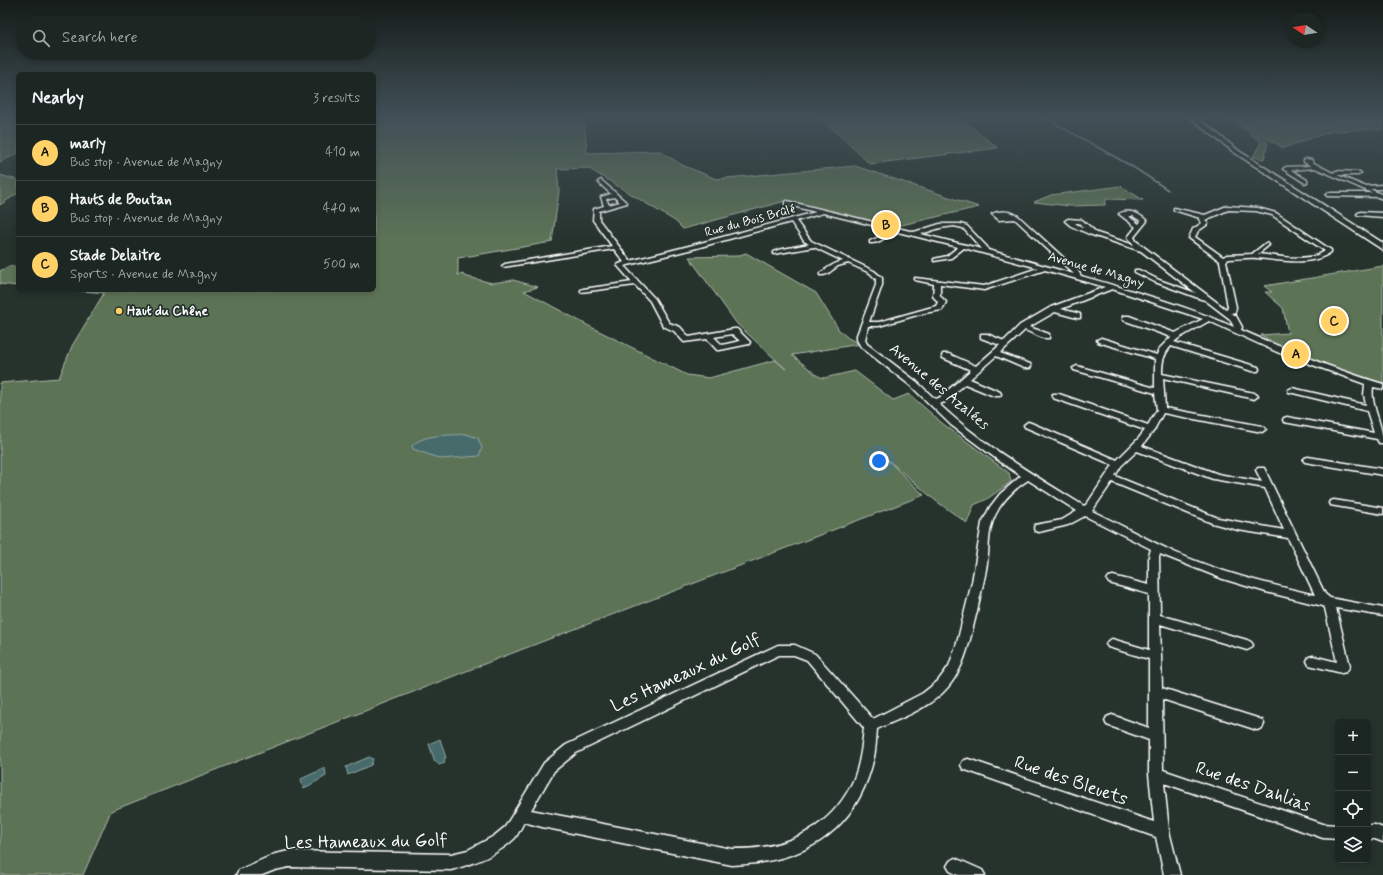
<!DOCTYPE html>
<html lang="en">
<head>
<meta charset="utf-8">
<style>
  body { margin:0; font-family:Mynerve,sans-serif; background:#29322f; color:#f1f3f6 }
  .controls { position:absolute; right:12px; bottom:12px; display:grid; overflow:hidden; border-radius:6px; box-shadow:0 2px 6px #0003 }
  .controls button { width:36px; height:36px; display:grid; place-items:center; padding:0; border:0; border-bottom:1px solid #3a4340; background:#1c2622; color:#f1f3f6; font:20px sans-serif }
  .compass { position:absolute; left:1287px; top:12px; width:36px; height:36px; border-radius:50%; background:#1c2622; box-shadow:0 2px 6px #0003; rotate:282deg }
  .you { position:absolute; left:879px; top:461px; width:14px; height:14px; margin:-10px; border:3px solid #fff; border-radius:50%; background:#1a73e8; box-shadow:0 0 0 6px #1a73e833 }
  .badge { display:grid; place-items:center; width:26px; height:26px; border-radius:50%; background:#ffd166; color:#111; font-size:13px; font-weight:700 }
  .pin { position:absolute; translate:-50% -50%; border:2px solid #fff; box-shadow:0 1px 4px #0006 }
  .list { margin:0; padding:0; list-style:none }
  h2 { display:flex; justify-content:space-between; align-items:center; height:52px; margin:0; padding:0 16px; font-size:17px }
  h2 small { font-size:13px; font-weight:400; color:#a0a5a5 }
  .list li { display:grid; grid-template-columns:26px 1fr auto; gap:12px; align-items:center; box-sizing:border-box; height:56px; padding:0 16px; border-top:1px solid #3a4340 }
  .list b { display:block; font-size:15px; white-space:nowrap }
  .list p { margin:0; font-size:13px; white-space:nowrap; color:#a0a5a5 }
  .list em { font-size:13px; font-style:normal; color:#a0a5a5 }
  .icon { flex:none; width:22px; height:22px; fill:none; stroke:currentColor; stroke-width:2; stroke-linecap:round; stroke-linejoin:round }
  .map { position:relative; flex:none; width:1383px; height:875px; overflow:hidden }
  .search { position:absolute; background:#1c2622; box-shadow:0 2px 6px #0003; left:16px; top:16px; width:360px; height:44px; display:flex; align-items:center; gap:10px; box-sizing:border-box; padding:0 14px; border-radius:22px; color:#a0a5a5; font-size:15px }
  .panel { position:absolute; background:#1c2622; box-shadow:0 2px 6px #0003; left:16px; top:72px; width:360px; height:220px; border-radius:6px }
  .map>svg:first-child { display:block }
  .green { fill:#5d7357; stroke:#aeb9ab }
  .water { fill:#476b6b; stroke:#91a6a6 }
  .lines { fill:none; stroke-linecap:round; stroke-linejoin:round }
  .stream { stroke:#91a6a6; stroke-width:1.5 }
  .minor-casing { stroke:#fff; stroke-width:3 }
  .secondary-casing { stroke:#fff; stroke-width:3 }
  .minor { fill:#26332d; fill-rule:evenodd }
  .secondary { fill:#26332d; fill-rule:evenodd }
  .poi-dot { fill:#ffd166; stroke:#26332d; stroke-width:1.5 }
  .labels { text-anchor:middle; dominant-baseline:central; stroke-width:3.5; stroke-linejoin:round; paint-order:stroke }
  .far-street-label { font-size:13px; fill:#fff; stroke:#26332d }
  .far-poi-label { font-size:13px; font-weight:bold; fill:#fff; stroke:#26332d; text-anchor:start }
  .street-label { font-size:15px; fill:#fff; stroke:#26332d }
  .near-street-label { font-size:18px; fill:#fff; stroke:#26332d }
</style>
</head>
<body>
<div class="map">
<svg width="1383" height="875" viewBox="0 0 1383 875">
  <rect width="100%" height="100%" fill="#26332d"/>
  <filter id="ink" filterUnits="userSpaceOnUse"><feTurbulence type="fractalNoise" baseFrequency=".025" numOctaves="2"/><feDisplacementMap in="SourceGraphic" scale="8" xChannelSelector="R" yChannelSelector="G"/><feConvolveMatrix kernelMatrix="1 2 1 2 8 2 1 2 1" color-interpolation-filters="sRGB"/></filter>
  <g filter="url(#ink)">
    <g class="green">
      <polygon points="0,116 18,116 18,153 0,162"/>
      <polygon points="374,116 584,116 587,153 660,151 682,165 716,179 855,166 979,207 893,227 785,201 683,229 675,221 588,168 557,169 559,191 552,242 458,258 458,275 463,274 464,276 492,283 513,280 538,287 524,291 589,326 687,375 709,378 775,360 787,370 737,324 689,257 736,256 746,253 816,293 839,330 848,338 860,344 792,355 818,376 824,378 855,371 893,400 909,394 942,423 1009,473 1011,482 987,499 974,505 967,523 936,501 881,454 924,495 497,659 111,811 83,875 0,875 0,383 59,378 72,346 104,293 72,290 374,290"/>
      <polygon points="818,116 957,116 998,148 870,164"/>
      <polygon points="1227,116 1383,116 1383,129 1332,131 1283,148 1238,120 1268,142 1264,159 1253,157 1261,142"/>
      <polygon points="0,175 18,180 18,193 0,205"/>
      <polygon points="1121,186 1143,200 1106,199 1105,205 1070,206 1034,202 1051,195"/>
      <polygon points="9,266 18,267 18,286 0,284 0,271"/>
      <polygon points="1383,266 1383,383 1329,365 1277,345 1261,335 1288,333 1283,308 1265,292 1272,292 1264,286"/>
    </g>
    <g class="water">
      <path d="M466,434L478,438L482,448L479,456L441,459L413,449L412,446C424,433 449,436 466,434Z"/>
      <polygon points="440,739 446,758 444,759 445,763 439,765 437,762 435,762 429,744"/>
      <polygon points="369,757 373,759 371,765 348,775 346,767"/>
      <path d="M325,768L326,776C318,780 311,785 303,789L301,779Z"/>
    </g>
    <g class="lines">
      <g class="stream">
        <polyline points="1042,116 1133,167 1168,190"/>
        <polyline points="1226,116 1279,120 1338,119 1383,124"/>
      </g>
      <g class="minor-casing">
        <g id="minor">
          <polygon points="1306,159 1312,160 1312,162 1333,173 1336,171 1360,172 1361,173 1358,175 1337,175 1364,186 1383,185 1383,189 1370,189 1383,195 1383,199 1378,197 1327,196 1326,195 1329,193 1372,193 1315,168 1291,170 1307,180 1307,182 1305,183 1283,169 1286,167 1311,166 1304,162 1304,160"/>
          <path d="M601,180L627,203L599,211V220L630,261L689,246L816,212L785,204V202L787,201L914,232L940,224H960L967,226L987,247L988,250L1074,274L1015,219L999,220L992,214C999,210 1012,211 1018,216L1078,271L1081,276C1134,291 1184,305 1234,327L1230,319L1205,300L1201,299L1155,282L1135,272V270H1139L1159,280L1196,293L1141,251L1089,234L1071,226L1065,221L1068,219L1082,220L1097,233L1134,245L1128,237L1136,227L1119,214C1128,208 1140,214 1147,221L1134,237L1136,241L1227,310L1228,307L1220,261L1189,238L1193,229L1202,223L1199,219L1200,218L1174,210V208L1205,215L1227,206L1258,208L1276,213L1331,250V252C1311,267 1281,260 1257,258C1248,257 1238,259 1229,259L1226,261L1236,307L1235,312L1231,313L1236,316L1242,327L1241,330C1287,350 1335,370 1383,384V389L1373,387C1370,406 1383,424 1383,443H1379L1377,439L1284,422L1283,420L1284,418L1287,417L1374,433L1367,411L1289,392L1288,390L1292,388L1366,405L1364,395L1365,384L1277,352L1209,321L1179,338L1174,342L1258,367L1259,369L1258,371H1252L1171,346C1163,355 1162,362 1162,374L1254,393L1258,396L1254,399L1163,378L1165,408L1262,426L1266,429L1262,432L1163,413L1155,428V429L1142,446L1218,474L1262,482L1256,470L1258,468H1264L1325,594L1330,598L1383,608V616L1336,608L1350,666L1346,672L1342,673L1309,665L1307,661L1309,657L1313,656L1337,662L1325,608L1323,606L1266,592L1223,579L1160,554L1159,556L1160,615L1247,640L1251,642L1253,645L1251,648L1247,650L1160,624L1162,688L1257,718L1262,720L1264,724L1262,728L1257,730L1162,699L1163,770L1323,824L1338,825V839L1323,838L1164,783L1169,831L1180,875H1164L1156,837L963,769L961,765L963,761L968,759L1154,822L1149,774V740L1107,725L1105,721L1107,717L1112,715L1149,728V659L1108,647L1106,644L1108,641L1112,639L1149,650V594L1109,583L1107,580L1109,577L1113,576L1149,585V556L1151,549L1085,516L1068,525L1039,532L1035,531L1034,528L1035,525L1062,520L1077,511L1028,480C1012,490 995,508 991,527C988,539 989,551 987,563C985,579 980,595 977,611C970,638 966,666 948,687C930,708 901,718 877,729C876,738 876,748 874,757C861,816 823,853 762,862C753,864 742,864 732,865L542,827L524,822C521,827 519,833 515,838C498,855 473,864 451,870L289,867L275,870L262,875H236L239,870L275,854L289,851L451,854L468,850L494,836L505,827L544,763L566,745L778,645H795L815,654L873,719L923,693L938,681L949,666L957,643L972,582L982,523L990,507L1000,494L1021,476L1002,463L951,425L911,386L861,347L857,340V335L876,285V279L870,273L848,263C845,264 841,265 838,266C831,270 828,276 820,275V273C828,268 834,263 843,261L814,247L774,254V252L778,250L809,244L804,241L791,222L693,249L624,266L655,299L669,323L680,327L689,337L734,329H737L750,342L749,344L720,350H717L707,339L684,342L674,331L663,326L650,301L635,285L581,292V290L583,289L632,282L617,265L624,262L614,249L503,267L502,266L505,264L612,246L593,220L594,209L604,206L601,197L611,194L599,183L598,182ZM614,197L620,202L609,205L606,199ZM1228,210L1256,211L1272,215L1325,251C1309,263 1277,256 1258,254L1269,245L1266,243L1252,254L1227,255L1223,257L1195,237L1198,231L1208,224L1205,220ZM823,213L888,229L879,237L870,241V243C879,244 887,236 894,231L958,247L947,256L934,259V261L951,258L964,248L1038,268L984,286L915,278V280L934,284L933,296L938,302L936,306L879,322H869L882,285V278L874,271L811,241L796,221ZM1128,216H1133L1141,221L1139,224ZM1075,223H1079L1084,228L1076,224ZM954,226L963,228L982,249L921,234L940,228ZM1045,270L1105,287L1051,307L1020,325L1004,341L987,334H981V338L1000,345L976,366L949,354H943L942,356L943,358L971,370L939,398L935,399L917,382L867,344L865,340L868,326H879L924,313L942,310L946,302L940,296V284L984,290ZM1112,289L1203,319L1175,333L1129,316H1123V320L1171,337L1159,349L1157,355L1101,338L1097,340L1098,342L1155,359V388L1077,366L1073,368L1074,370L1155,393L1157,410L1148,425L1059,394H1053L1052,396L1053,398L1145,430L1139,438L1117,460L1031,423L1028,422L1024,425L1025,427L1113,465L1087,504L1084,506C1034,475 982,445 939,404L945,402L965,384L994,396H1000L1001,394L1000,392L970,379L996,356L1024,368H1030L1031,366L1030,364L1000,353L1025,330L1043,338H1049V334L1029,327L1055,312L1077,318H1080V314L1061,309ZM732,334L740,341L722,345L714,337ZM1137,451L1213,479L1265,488L1284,530L1218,518L1115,476L1121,466ZM1112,482L1212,523L1238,530L1288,538L1315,595C1267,584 1219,572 1174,552C1146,539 1119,524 1092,511ZM779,655H794L807,660L864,728C862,746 860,765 853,781C836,819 802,841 763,847C753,849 742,849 732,849L531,810L554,771L576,753Z"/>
          <polygon points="1360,212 1383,213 1383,217 1358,215 1357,214"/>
          <polygon points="1308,457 1383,469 1383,475 1305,462 1303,460 1305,458"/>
          <polygon points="1334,500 1383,508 1383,514 1330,505 1329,503 1330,501"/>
          <polygon points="1368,825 1375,825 1383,828 1383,842 1375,839 1368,839"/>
          <polygon points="955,858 982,870 985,875 958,875 950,871 947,866 950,861"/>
        </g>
      </g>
      <g class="secondary-casing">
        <polygon id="secondary" points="1188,116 1195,116 1239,151 1383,243 1383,250 1235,153"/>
      </g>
      <use href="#minor" class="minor"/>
      <use href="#secondary" class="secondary"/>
    </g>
  </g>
  <linearGradient id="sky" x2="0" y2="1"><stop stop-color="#151c19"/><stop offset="0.49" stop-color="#415057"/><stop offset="1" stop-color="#415057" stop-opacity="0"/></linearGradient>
  <rect width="1383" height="239" fill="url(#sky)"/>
  <circle class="poi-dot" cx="119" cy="311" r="4"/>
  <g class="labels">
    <g class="far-street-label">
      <text transform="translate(750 221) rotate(-15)">Rue du Bois Brûlé</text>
      <text transform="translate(1096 270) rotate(16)">Avenue de Magny</text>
    </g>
    <g class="far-poi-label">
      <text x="127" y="311">Haut du Chêne</text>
    </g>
    <g class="street-label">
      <text transform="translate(939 387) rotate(40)">Avenue des Azalées</text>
    </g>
    <g class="near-street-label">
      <text transform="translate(686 673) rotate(-25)">Les Hameaux du Golf</text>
      <text transform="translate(1071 781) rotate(19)">Rue des Bleuets</text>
      <text transform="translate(1253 787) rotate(19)">Rue des Dahlias</text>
      <text transform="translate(366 842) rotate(-1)">Les Hameaux du Golf</text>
    </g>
  </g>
</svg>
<div class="controls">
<button>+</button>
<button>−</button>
<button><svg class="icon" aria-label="locate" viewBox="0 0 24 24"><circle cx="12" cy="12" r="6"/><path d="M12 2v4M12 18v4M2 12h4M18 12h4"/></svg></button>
<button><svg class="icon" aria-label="layers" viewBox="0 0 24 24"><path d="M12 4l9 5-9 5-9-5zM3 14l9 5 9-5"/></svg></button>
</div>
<svg class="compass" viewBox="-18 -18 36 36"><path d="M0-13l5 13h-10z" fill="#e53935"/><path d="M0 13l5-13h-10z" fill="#a0a5a5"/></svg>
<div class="you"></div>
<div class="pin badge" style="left:1296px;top:354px">A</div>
<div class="pin badge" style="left:886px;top:225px">B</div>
<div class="pin badge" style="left:1334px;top:321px">C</div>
<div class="search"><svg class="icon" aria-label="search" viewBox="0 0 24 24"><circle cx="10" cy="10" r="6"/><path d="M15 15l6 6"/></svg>Search here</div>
<section class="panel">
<h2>Nearby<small>3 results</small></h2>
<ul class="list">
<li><span class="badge">A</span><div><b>marly</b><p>Bus stop · Avenue de Magny</p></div><em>410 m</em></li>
<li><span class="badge">B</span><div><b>Hauts de Boutan</b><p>Bus stop · Avenue de Magny</p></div><em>440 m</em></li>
<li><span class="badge">C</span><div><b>Stade Delaitre</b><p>Sports · Avenue de Magny</p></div><em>500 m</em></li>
</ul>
</section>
</div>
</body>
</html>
